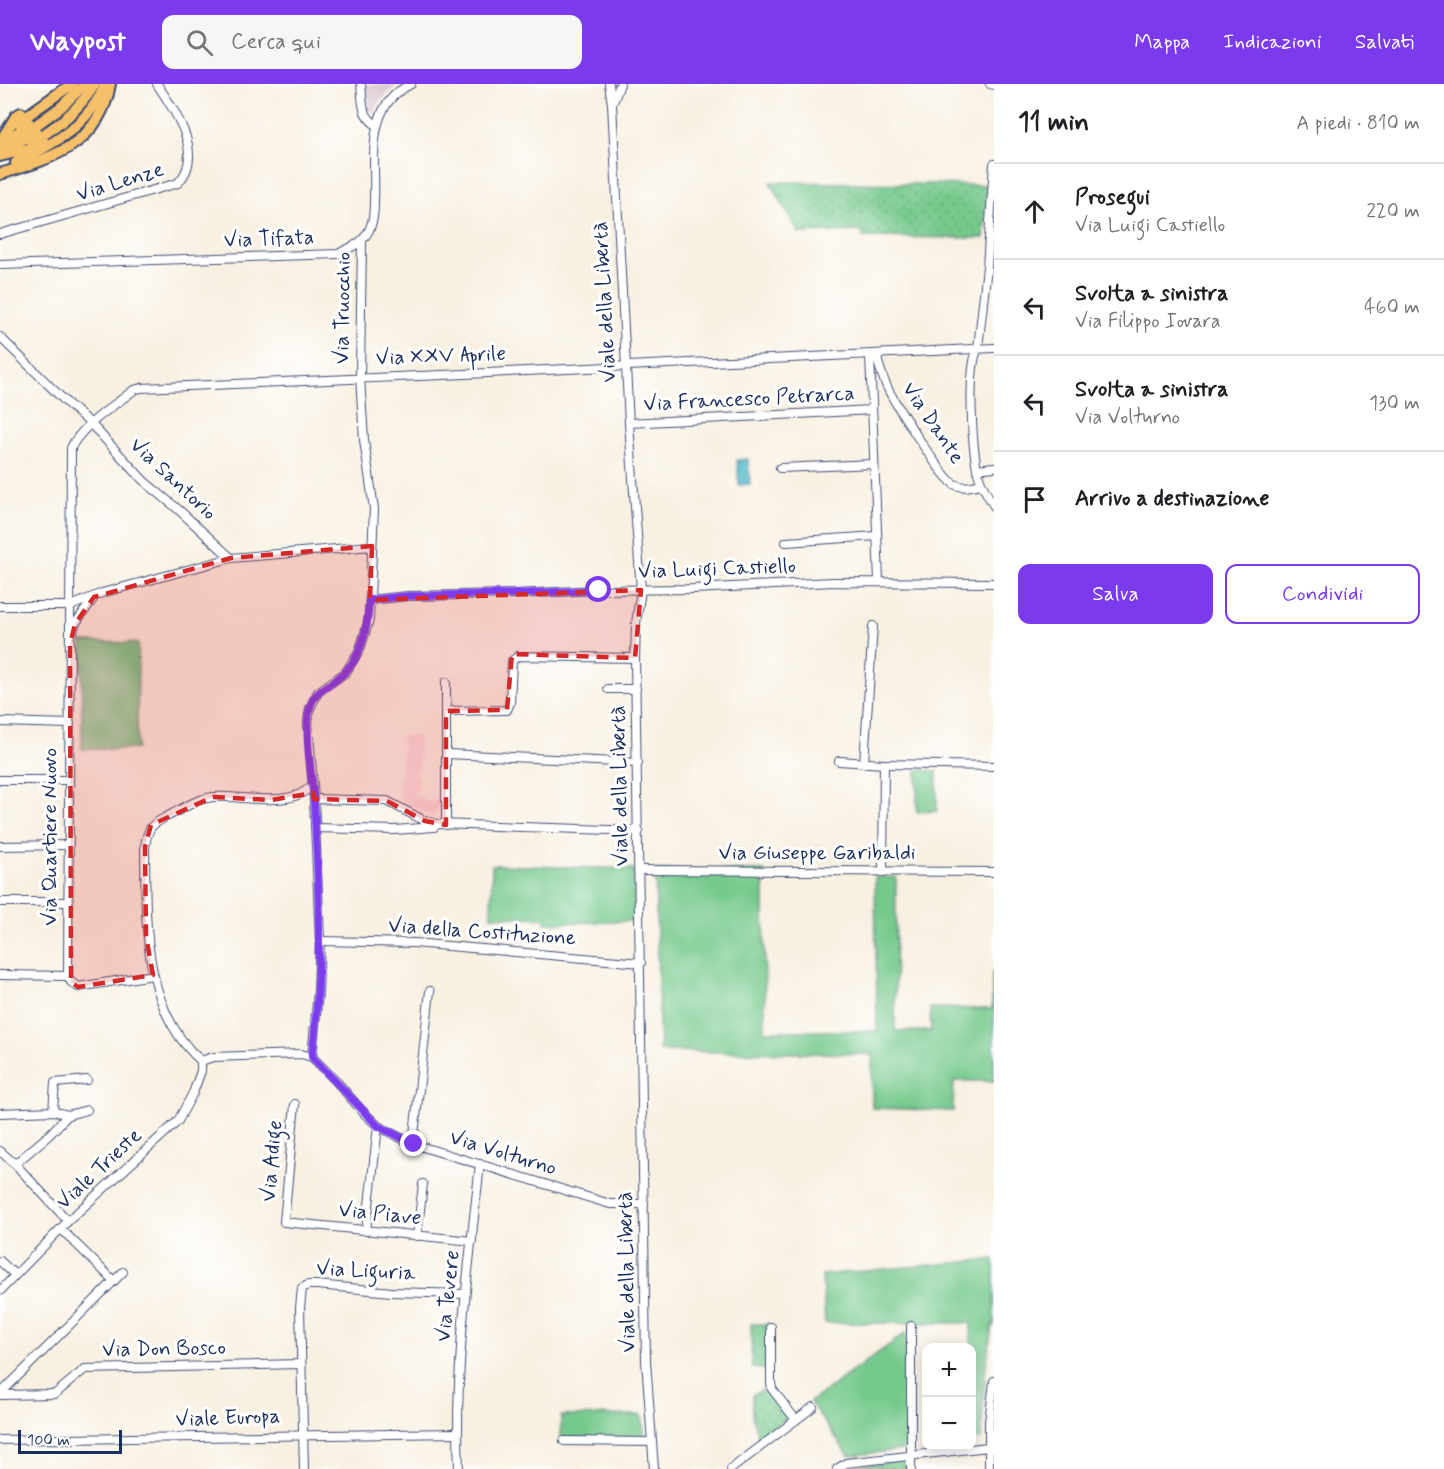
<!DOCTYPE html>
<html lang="it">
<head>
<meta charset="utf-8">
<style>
  body { margin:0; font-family:Mynerve,sans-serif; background:#f6f6f6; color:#202124 }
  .controls { position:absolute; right:18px; bottom:18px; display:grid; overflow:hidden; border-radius:12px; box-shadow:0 3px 15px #0003 }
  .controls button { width:54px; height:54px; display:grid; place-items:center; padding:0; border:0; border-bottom:2px solid #e0e0e0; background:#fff; color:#202124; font:30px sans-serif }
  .scale { position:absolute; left:18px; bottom:15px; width:104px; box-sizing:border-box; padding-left:6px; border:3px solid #1b2f5e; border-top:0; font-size:16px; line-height:21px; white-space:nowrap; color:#1b2f5e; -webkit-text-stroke:4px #fff; paint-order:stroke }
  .stop { position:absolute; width:18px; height:18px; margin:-14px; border:4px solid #7c3aed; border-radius:50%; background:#fff }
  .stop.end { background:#7c3aed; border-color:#fff; box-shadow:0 2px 6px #0008 }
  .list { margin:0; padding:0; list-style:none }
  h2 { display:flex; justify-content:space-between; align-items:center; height:78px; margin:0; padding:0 24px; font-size:26px }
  h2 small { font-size:20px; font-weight:400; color:#757577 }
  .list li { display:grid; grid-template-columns:39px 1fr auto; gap:18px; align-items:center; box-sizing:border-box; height:96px; padding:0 24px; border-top:2px solid #e0e0e0 }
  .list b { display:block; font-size:22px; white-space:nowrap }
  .list p { margin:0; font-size:20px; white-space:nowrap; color:#757577 }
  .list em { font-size:20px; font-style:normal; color:#757577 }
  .actions { display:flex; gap:12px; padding:18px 24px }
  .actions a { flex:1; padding:14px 0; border:2px solid #7c3aed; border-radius:12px; text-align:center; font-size:21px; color:#7c3aed }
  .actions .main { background:#7c3aed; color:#fff }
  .icon { flex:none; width:33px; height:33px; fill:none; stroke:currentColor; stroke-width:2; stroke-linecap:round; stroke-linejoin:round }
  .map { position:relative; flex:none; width:994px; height:1385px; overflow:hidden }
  header { display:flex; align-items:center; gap:36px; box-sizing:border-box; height:84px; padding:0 30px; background:#7c3aed; color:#fff }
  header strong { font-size:28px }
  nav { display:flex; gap:33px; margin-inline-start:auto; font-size:21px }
  .search { width:420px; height:54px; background:#f6f6f6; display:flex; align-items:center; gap:15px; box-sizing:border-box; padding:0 21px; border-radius:12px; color:#757577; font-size:22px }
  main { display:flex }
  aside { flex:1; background:#fff }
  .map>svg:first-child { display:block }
  .built { fill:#f7cfd4 }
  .industrial { fill:#d2bdc8 }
  .grass { fill:#76c98c; stroke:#487c75; stroke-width:1.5 }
  .park { fill:url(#park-dots); stroke:#487c75; stroke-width:1.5 }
  .water { fill:#4ab5c7; stroke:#327292; stroke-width:1.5 }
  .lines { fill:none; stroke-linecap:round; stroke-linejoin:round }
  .minor-casing { stroke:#3c4c72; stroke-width:10 }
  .highway-casing { stroke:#3c4c72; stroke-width:14 }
  .minor { stroke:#fff; stroke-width:8 }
  .highway { stroke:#f6c06b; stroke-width:10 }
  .route { stroke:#7c3aed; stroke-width:8 }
  .marked { fill:#d62828; fill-opacity:0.2; stroke:#d62828; stroke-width:4.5; stroke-dasharray:12 8; stroke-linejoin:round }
  .labels { text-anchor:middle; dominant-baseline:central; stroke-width:6; stroke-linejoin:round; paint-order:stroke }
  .street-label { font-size:21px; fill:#1b2f5e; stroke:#fff }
</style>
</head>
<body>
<header>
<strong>Waypost</strong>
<div class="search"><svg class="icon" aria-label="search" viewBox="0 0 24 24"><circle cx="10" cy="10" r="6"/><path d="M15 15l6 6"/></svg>Cerca qui</div>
<nav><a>Mappa</a><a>Indicazioni</a><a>Salvati</a></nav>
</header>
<main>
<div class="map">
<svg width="994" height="1385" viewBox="0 0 994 1385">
  <defs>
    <pattern id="park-dots" width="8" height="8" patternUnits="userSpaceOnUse" patternTransform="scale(1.5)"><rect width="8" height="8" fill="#76c98c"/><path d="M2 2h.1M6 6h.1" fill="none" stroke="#60a476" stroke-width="1.8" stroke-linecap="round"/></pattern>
  </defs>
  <rect width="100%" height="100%" fill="#fff"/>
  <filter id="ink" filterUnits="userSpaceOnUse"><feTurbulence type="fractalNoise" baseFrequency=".0167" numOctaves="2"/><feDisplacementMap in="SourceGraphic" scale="12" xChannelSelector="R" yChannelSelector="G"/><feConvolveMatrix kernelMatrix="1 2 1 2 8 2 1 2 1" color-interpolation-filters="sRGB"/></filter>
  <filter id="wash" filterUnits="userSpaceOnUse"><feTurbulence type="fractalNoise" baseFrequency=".008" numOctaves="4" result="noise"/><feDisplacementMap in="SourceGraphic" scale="24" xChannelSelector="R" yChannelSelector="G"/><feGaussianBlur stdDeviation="1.35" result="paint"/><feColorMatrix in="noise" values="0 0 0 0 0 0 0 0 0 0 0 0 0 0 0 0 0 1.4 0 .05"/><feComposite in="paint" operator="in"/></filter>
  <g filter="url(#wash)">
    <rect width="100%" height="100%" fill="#f8f0e1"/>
    <polygon class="built" points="402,652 419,652 419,687 414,688 420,693 418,706 413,709 431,719 433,714 439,715 440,721 433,733 398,715 398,694 401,694"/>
    <polygon class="industrial" points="366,0 398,0 379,19 375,29 368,28"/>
    <g class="grass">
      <polygon points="82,558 138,559 137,665 82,665"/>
      <polygon points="917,686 937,687 937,727 917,728"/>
      <polygon points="492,781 634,785 634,837 545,839 545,834 491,832"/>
      <polygon points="655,786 764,787 765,947 877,947 875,793 896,793 895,947 931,947 930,924 992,925 992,889 994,889 994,997 954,997 953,1027 872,1024 872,970 660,967"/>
      <polygon points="994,1175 994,1241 992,1242 985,1290 981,1355 972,1355 971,1239 825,1239 822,1191"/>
      <polygon points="906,1249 907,1365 849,1372 810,1318"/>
      <polygon points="642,1331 645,1355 561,1354 561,1332"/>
    </g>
    <g class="park">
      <polygon points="770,98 988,101 984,154 863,153 862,147 799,149"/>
      <polygon points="751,1240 768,1240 768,1286 752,1284"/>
      <polygon points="769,1304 789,1333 758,1354 752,1331 752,1311"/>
      <polygon points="906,1376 906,1385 857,1385 855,1382"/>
    </g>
    <polygon class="water" points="748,375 750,400 739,401 737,376"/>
  </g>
  <g filter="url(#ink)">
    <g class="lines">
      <g class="minor-casing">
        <g id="minor">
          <path d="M361,0C363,18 360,29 376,41"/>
          <polyline points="609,0 612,20 629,339 641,506 636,539 635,574 646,1277 654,1385"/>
          <polyline points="990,0 994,1"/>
          <polyline points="614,16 620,0"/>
          <path d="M994,80L987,183L978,264C967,286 972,363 978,389C981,401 987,411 994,422"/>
          <path d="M0,150L178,99C206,70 174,26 157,0"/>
          <path d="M0,181L338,170C345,166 356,162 362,156C373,145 374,131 374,117C376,75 364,22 411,0"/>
          <polyline points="0,253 68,320 91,340 144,397 179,426 231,474"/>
          <polyline points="870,270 879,497"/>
          <path d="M876,270C879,282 882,293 888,305C896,321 941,392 954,400C962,405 973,402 981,400"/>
          <polyline points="629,339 872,326"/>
          <polyline points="780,384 874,380"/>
          <polyline points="977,385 994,383"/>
          <polyline points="786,458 877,452"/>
          <polyline points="370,516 408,512 515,510 599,506 693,505 833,498 994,499"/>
          <polyline points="0,522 71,522 102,509 231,474 372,462"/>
          <polyline points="73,548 75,540 93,515"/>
          <polyline points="608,605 636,605"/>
          <polyline points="446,627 507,626 510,619 512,577 518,572 635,574"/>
          <polyline points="0,638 70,640"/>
          <polyline points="447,670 638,679"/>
          <polyline points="839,677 884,680 883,788"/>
          <polyline points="864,679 873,542"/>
          <polyline points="884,680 994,682"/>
          <polyline points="0,696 68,696"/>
          <polyline points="314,715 387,717 425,737 438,740 434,743 395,746 315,744"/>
          <polyline points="438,740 639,747"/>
          <polyline points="446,741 446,598"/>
          <polyline points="0,762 68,761"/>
          <polyline points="640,786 994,788"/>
          <polyline points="0,818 68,818"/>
          <polyline points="320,857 414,859 641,879"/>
          <polyline points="0,891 68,892"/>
          <path d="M153,891L78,903L71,898L68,892L71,364C81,342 115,321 134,306L141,304L488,289L994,264"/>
          <polyline points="312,973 318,908 320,857 314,715 308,638 310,624 318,608 346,588 360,565 369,536 374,425 364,356 360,293 362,156"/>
          <polyline points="312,973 336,997 362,1027 378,1042 397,1052 413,1060 610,1120 644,1120"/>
          <path d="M201,977C141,924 146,835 145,763C148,740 153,740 172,730C185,723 199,714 214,713C242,711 293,725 312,701"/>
          <polyline points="201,977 213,973 301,970 312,973"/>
          <polyline points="295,1020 284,1138 472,1157"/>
          <polyline points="53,1027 55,999 87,996"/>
          <polyline points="0,1029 53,1027 68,1031 87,1026"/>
          <polyline points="413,1060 430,907"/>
          <polyline points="0,1067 15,1080 68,1137"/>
          <polyline points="15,1080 49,1051 68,1031"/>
          <polyline points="61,1145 114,1197"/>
          <polyline points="366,1147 378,1042"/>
          <polyline points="417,1152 423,1100"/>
          <polyline points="0,1177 15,1191"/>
          <polyline points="0,1207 68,1137 178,1037 193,1009 201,987 201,977"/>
          <polyline points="771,1243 771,1299 772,1305 796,1336"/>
          <polyline points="0,1310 123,1188"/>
          <polyline points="0,1311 55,1310 85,1285 301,1280"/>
          <polyline points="0,1356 457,1349"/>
          <polyline points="564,1357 652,1358"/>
          <polyline points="304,1385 300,1224 302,1204 308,1201 317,1201 392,1208 465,1210"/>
          <path d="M459,1385C454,1282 469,1182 480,1080"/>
          <polyline points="731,1385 813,1323"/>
          <polyline points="837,1385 846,1379 988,1363"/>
          <polyline points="911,1385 911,1242"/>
          <polyline points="989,1385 989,1338 994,1297"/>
        </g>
      </g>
      <g class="highway-casing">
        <g id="highway">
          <polyline points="18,38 72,0"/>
          <polyline points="25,49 61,23 85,0"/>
          <polyline points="0,58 16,32 21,29"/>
          <path d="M32,58C58,42 79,26 95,0"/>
          <polyline points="0,64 29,39"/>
          <polyline points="3,67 36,48"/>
          <polyline points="0,72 32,64 44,58"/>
          <path d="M16,79C54,59 88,42 106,0"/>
          <path d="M0,90C52,74 100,61 110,0"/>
        </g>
      </g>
      <use href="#minor" class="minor"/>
      <use href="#highway" class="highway"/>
    </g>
  </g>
  <g class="lines" filter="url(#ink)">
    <path class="route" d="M414,1060L378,1042L312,973C323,888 319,803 314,718C312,691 306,663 308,636C310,604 327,607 345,588C363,570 368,541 369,516L408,512L514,510L599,506"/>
  </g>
  <path class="marked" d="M372,462L370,516L641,506L635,574L512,570L507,626L446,627V741L425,737L387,717L314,715L313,709L271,716L213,713L151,741L145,763L146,852L153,891L78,903L71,898L70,561L75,540L94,513L231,474Z"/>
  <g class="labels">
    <g class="street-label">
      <text transform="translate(120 98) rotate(-17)">Via Lenze</text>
      <text transform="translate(269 155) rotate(-2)">Via Tifata</text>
      <text transform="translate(605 218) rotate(-93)">Viale della Libertà</text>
      <text transform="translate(343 224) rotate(-89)">Via Truocchio</text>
      <text transform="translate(441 272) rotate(-2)">Via XXV Aprile</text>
      <text transform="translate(749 315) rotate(-3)">Via Francesco Petrarca</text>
      <text transform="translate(933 339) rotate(56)">Via Dante</text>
      <text transform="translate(173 395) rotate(43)">Via Santorio</text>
      <text transform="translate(717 485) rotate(-2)">Via Luigi Castiello</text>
      <text transform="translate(620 702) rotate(-91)">Viale della Libertà</text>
      <text transform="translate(50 753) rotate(-90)">Via Quartiere Nuovo</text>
      <text x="817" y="769">Via Giuseppe Garibaldi</text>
      <text transform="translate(482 848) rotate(4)">Via della Costituzione</text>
      <text transform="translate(503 1069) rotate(17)">Via Volturno</text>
      <text transform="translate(272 1077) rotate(-85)">Via Adige</text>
      <text transform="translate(99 1085) rotate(-43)">Viale Trieste</text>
      <text transform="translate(380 1130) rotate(6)">Via Piave</text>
      <text transform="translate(366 1187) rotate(3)">Via Liguria</text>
      <text transform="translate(627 1188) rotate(-91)">Viale della Libertà</text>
      <text transform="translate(448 1212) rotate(-84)">Via Tevere</text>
      <text transform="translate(164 1265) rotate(-1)">Via Don Bosco</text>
      <text transform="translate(228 1334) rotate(-2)">Viale Europa</text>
    </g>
  </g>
</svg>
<div class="controls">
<button>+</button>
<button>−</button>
</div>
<div class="scale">100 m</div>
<div class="stop" style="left:599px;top:506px"></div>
<div class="stop end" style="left:414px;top:1060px"></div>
</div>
<aside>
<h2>11 min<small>A piedi · 810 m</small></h2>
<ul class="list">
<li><svg class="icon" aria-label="ahead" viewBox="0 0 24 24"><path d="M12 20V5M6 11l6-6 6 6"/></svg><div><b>Prosegui</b><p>Via Luigi Castiello</p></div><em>220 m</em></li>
<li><svg class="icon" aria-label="left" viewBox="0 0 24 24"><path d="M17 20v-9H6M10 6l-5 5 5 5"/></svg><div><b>Svolta a sinistra</b><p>Via Filippo Iovara</p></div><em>460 m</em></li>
<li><svg class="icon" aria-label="left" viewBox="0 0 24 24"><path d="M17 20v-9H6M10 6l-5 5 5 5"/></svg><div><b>Svolta a sinistra</b><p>Via Volturno</p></div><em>130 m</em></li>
<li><svg class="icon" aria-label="arrive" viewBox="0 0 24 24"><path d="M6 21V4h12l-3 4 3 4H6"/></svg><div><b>Arrivo a destinazione</b></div></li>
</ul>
<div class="actions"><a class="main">Salva</a><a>Condividi</a></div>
</aside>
</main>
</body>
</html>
